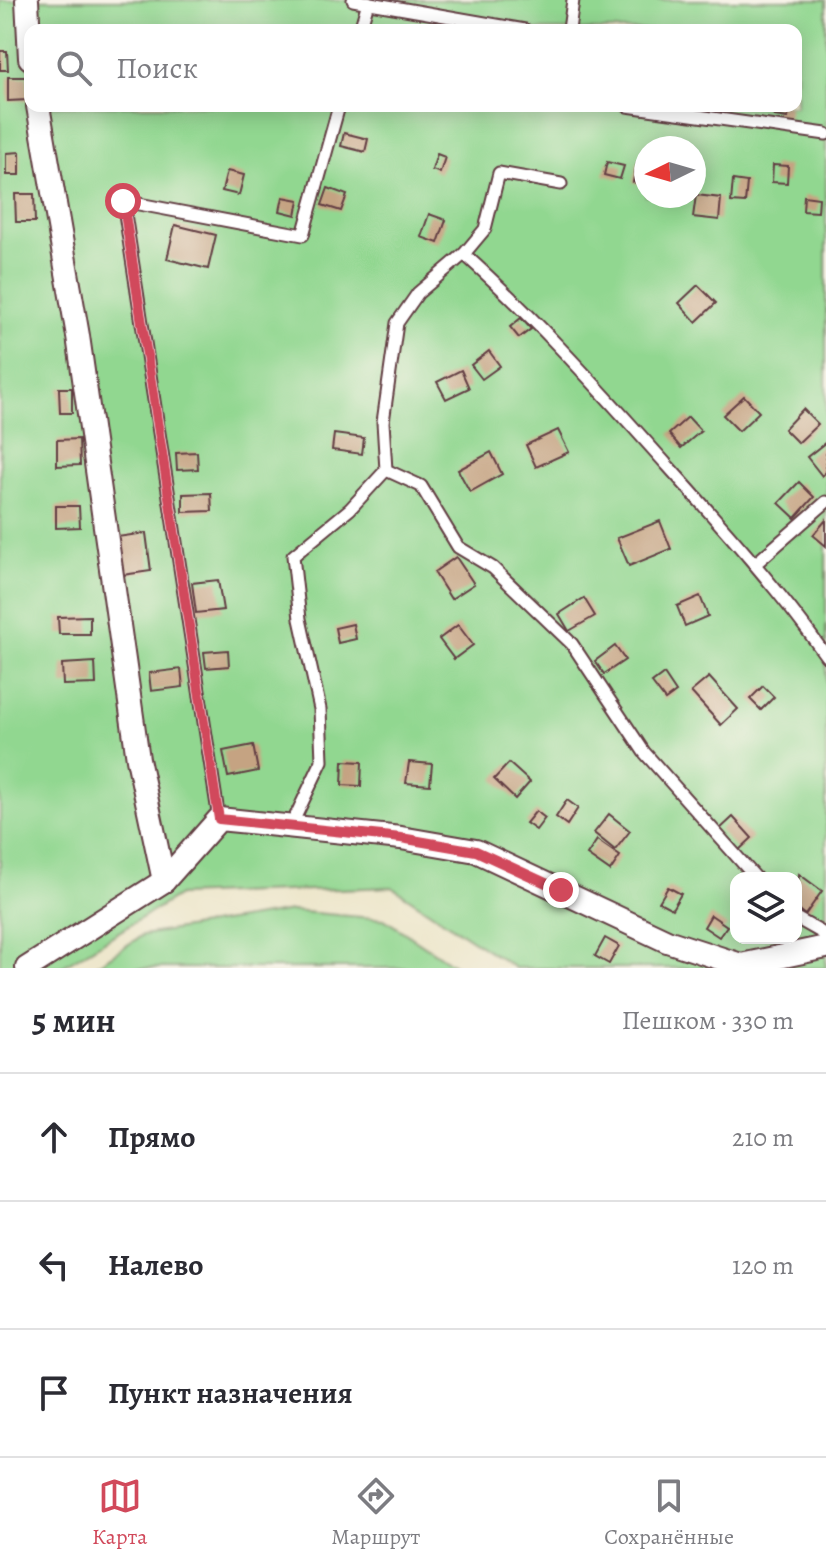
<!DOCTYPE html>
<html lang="ru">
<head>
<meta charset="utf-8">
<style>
  body { margin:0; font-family:Alegreya,serif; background:#f7f7f7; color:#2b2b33 }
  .controls { position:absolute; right:24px; bottom:24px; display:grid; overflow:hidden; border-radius:16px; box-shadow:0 4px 20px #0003 }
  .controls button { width:72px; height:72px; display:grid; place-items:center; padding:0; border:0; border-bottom:2px solid #e1e1e2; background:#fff; color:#2b2b33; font:40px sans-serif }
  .compass { position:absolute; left:634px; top:136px; width:72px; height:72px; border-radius:50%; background:#fff; box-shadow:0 4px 20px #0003; rotate:265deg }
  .stop { position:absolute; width:24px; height:24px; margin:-18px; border:6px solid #d1495b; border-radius:50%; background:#fff }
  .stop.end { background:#d1495b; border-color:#fff; box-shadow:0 2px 8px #0008 }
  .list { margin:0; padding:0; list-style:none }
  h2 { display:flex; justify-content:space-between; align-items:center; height:104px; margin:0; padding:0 32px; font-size:34px }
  h2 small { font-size:26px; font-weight:400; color:#7c7c81 }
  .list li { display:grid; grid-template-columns:52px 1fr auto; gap:24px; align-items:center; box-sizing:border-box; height:128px; padding:0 32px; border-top:2px solid #e1e1e2 }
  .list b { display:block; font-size:30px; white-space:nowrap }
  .list em { font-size:26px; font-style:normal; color:#7c7c81 }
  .icon { flex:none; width:44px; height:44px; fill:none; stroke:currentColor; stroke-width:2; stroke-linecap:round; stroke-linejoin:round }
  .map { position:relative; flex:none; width:826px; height:968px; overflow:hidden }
  .search { position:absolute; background:#fff; box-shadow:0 4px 20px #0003; left:24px; right:24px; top:24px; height:88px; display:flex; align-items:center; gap:20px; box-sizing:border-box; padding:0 28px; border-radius:16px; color:#7c7c81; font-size:30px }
  .sheet { height:488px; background:#fff }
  nav { display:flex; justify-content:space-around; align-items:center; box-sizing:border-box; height:112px; border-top:2px solid #e1e1e2; background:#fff; font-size:22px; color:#7c7c81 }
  nav a { display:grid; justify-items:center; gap:4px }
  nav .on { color:#d1495b }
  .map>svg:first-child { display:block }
  .green { fill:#91d790; stroke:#6e7b5e; stroke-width:2; fill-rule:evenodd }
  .building { fill:#c5a382 }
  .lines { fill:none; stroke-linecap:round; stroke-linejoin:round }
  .service-casing { stroke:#623d43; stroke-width:15 }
  .minor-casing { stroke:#623d43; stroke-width:26 }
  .service { stroke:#fff; stroke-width:11 }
  .minor { stroke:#fff; stroke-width:22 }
  .route { stroke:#d1495b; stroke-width:10 }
</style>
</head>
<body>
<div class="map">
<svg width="826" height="968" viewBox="0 0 826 968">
  <rect width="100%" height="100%" fill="#f7f3e8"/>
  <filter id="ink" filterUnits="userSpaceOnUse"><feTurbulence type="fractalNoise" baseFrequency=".0125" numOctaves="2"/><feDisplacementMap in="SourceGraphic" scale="16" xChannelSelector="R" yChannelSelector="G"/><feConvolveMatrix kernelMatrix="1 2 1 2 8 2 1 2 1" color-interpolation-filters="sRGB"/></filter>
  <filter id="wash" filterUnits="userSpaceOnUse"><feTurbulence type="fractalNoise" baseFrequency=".006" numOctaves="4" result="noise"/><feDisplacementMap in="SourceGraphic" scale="32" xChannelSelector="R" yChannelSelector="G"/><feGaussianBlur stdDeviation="1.8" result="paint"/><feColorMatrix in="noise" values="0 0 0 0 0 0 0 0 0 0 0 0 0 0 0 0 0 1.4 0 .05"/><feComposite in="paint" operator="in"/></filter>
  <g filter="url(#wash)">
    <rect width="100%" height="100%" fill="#ede6ca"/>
    <g class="green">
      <path d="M0,0H826V968H515L392,887L179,895L60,968H0ZM30,30H796V106H30ZM646,148H694V196H646ZM736,878H796V938H736Z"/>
      <polygon points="291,911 384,919 458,968 92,968 143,935"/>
    </g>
    <g id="blocks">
      <g class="building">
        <polygon points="0,51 7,51 8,70 0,70"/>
        <polygon points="8,77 27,77 28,100 8,101"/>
        <polygon points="776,106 790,106 788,118 774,116"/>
        <polygon points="344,133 368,139 365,152 341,146"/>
        <polygon points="20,152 20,175 7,175 7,153"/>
        <polygon points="437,154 445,157 440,173 432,170"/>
        <polygon points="607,162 624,166 620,179 604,175"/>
        <polygon points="637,163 646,164 646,185 633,182"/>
        <polygon points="773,165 788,166 787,183 772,182"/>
        <polygon points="227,171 244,175 239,195 222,191"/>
        <polygon points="733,180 747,182 745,203 731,202"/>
        <polygon points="328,188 347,195 341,211 322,205"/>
        <polygon points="15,194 34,194 35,222 16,222"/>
        <polygon points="696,195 721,198 719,220 693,217"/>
        <polygon points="804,196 819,198 818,212 803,211"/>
        <polygon points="283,197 299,200 296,215 280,211"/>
        <polygon points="429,214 446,220 438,243 421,237"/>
        <polygon points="175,225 216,235 208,269 167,259"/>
        <polygon points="698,285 716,303 696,322 679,303"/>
        <polygon points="521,318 531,329 519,338 510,327"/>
        <polygon points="489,351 500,366 482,379 471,365"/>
        <polygon points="461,370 469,388 446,399 437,382"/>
        <polygon points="59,388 72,388 72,413 60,413"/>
        <polygon points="744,396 759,412 739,431 723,415"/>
        <polygon points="803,409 818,424 798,443 784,429"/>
        <polygon points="688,417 701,431 681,448 669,434"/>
        <polygon points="558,430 569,452 536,467 526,445"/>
        <polygon points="334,434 364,438 362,454 332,450"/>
        <polygon points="79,439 80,465 57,466 57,440"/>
        <polygon points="826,442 826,472 822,476 807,457"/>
        <polygon points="197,452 198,469 177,470 176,453"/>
        <polygon points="491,452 502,474 470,492 458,470"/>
        <polygon points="799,482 814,497 795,518 779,503"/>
        <polygon points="211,493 212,511 183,512 183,494"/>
        <polygon points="56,506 79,506 80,527 56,528"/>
        <polygon points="826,520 826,546 813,535"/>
        <polygon points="660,521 671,549 629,566 617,538"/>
        <polygon points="146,533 151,571 122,575 117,537"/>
        <polygon points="456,557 474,584 451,599 434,572"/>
        <polygon points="218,580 223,610 196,613 192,583"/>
        <polygon points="700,596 708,616 685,626 677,606"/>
        <polygon points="584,598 595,616 569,631 559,614"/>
        <polygon points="90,616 90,634 59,634 58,617"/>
        <polygon points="353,624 356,639 338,643 335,628"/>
        <polygon points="458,625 473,645 454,659 439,639"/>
        <polygon points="615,646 625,660 604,674 595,661"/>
        <polygon points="228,650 229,666 206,668 204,652"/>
        <polygon points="95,662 96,684 63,685 62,664"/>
        <polygon points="181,669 183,687 151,691 149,673"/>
        <polygon points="664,674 676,692 665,700 652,683"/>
        <polygon points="709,677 738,709 721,725 691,692"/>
        <polygon points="763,686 774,697 761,710 750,699"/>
        <polygon points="253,745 258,771 228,777 223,751"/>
        <polygon points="343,761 362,762 361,786 342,785"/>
        <polygon points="409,762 432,764 430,785 406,783"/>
        <polygon points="509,763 530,782 515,799 494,779"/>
        <polygon points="567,800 578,808 567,825 556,817"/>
        <polygon points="536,811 545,818 536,830 526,823"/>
        <polygon points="609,814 630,831 615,850 594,833"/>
        <polygon points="733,817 752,838 738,851 719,830"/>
        <polygon points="597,840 620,856 610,871 587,855"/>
        <polygon points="799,874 822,891 805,915 796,908"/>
        <polygon points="668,887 681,894 672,909 659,902"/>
        <polygon points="711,915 727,926 719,937 704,927"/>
        <polygon points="605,938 619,946 609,964 595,956"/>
      </g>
    </g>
  </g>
  <g filter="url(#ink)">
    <use href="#blocks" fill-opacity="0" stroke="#623d43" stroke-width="2"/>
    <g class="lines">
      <g class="service-casing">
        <g id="service">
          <polyline points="353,0 525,30"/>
          <polyline points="360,30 368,2"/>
          <polyline points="569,30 573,0"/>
          <polyline points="627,106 826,134"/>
          <path d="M464,254C531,314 590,379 650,446C711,514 773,581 826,656"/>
          <polyline points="386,470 421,486 458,547 493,568 572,644 644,752 756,878"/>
          <polyline points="755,564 826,502"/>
          <polyline points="219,819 123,201 303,235 339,106"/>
          <polyline points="291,826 322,761 320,709 300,619 293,556 350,509 386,470 383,422 397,323 418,293 464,254 485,229 499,173 561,184"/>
          <polyline points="796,918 826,935"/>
        </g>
      </g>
      <g class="minor-casing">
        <g id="minor">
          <polyline points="27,0 30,58"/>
          <polyline points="38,106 78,336 138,759 164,881"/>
          <polyline points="27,968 164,881 219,819 401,838 476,851 667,941 741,965 826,947"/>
        </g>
      </g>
      <use href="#service" class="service"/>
      <use href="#minor" class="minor"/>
    </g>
  </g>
  <g class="lines" filter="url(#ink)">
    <polyline class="route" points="123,201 219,819 401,838 476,851 561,890"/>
  </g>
</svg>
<div class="controls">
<button><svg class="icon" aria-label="layers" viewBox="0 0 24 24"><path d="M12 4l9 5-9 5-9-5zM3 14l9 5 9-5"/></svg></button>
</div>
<svg class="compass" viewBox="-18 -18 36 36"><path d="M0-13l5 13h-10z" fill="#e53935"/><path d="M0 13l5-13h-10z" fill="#7c7c81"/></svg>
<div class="stop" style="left:123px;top:201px"></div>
<div class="stop end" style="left:561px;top:890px"></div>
<div class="search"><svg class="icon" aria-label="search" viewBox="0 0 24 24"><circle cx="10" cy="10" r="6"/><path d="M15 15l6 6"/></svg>Поиск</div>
</div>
<section class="sheet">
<h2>5 мин<small>Пешком · 330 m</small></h2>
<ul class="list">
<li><svg class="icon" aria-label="ahead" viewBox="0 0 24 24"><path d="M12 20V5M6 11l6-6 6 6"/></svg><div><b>Прямо</b></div><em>210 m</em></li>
<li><svg class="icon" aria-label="left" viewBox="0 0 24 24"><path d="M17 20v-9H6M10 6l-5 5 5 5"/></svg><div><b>Налево</b></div><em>120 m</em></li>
<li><svg class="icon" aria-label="arrive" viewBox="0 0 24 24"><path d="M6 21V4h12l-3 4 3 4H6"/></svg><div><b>Пункт назначения</b></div></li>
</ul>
</section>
<nav>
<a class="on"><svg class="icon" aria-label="map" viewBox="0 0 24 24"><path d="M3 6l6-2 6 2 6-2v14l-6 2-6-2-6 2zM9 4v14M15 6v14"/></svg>Карта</a>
<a><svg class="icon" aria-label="directions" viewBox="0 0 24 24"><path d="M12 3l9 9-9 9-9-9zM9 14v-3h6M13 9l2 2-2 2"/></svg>Маршрут</a>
<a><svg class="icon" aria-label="saved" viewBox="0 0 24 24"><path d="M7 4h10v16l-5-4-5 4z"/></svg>Сохранённые</a>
</nav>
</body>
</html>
